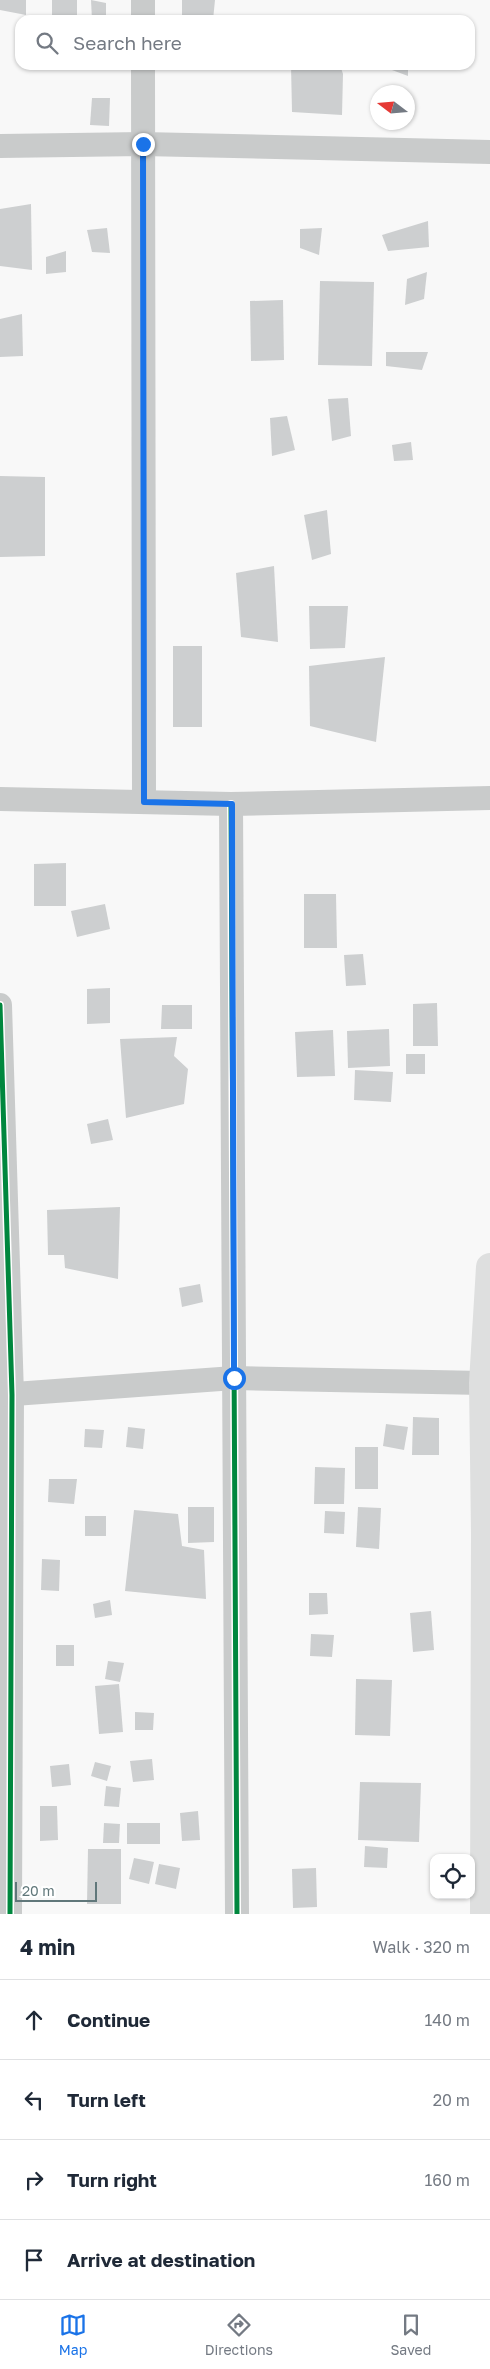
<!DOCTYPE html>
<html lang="en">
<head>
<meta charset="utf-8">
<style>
  body { margin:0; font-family:"Golos Text",sans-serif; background:#f6f6f7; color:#1f2937 }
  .controls { position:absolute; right:15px; bottom:15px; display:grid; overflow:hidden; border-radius:10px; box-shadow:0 1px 4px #0004 }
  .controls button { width:45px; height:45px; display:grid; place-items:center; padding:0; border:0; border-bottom:1px solid #e0e1e3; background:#fff; color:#1f2937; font:25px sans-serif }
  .compass { position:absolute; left:370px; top:85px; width:45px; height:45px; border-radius:50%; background:#fff; box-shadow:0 1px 4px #0004; rotate:286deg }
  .scale { position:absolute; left:15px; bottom:12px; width:82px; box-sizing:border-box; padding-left:5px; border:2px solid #60777a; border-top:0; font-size:14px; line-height:18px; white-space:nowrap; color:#60777a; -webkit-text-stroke:4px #fff; paint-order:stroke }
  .stop { position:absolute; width:15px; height:15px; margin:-11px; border:4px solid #1a73e8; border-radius:50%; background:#fff }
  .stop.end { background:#1a73e8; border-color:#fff; box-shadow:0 1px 5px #0008 }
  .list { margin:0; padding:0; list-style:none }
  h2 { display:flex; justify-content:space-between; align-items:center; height:65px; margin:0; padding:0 20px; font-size:21px }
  h2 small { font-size:16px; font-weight:400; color:#747a83 }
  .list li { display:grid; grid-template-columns:32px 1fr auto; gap:15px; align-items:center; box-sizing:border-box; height:80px; padding:0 20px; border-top:1px solid #e0e1e3 }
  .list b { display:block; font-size:19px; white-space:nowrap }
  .list em { font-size:16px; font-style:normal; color:#747a83 }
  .icon { flex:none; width:28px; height:28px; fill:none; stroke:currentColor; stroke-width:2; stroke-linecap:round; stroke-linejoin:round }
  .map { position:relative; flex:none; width:490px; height:1914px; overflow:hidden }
  .search { position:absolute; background:#fff; box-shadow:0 1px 4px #0004; left:15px; right:15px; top:15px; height:55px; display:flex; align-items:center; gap:12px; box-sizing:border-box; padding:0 18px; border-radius:15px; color:#747a83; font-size:19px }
  .sheet { height:385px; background:#fff }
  nav { display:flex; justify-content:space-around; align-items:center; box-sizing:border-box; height:70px; border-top:1px solid #e0e1e3; background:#fff; font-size:14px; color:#747a83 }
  nav a { display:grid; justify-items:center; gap:2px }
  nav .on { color:#1a73e8 }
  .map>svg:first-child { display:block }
  .building { fill:#cdcfd0 }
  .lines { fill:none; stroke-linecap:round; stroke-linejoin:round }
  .street { stroke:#c9cbcb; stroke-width:24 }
  .secondary { stroke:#dedfdf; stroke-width:28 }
  .cycleway-casing { stroke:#fff; stroke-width:8 }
  .cycleway { stroke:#00873e; stroke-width:5 }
  .route { stroke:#1a73e8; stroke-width:6 }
</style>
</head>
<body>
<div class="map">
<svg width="490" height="1914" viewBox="0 0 490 1914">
  <rect width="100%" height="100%" fill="#f8f8f8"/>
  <g class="building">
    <polygon points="0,0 26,0 26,15 0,10"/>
    <polygon points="52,0 77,0 77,16 64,20 52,20"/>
    <polygon points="91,0 106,3 106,20 92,20"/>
    <polygon points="182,0 215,0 213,20 182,20"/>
    <polygon points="369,15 387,16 386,20 368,20"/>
    <polygon points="291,65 340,65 343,74 342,115 292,112"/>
    <polygon points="392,65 408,65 408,76 392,70"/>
    <polygon points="92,98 110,98 109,126 90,125"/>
    <polygon points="31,204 32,270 0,266 0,209"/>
    <polygon points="428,221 429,247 388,251 382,235"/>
    <polygon points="107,228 110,253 92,252 87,230"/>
    <polygon points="322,228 319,255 300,248 300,229"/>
    <polygon points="66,251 66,272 46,274 46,257"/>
    <polygon points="427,272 424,299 405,305 407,279"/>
    <polygon points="320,281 374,282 372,366 318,365"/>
    <polygon points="283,300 284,360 251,361 250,301"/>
    <polygon points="22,314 23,356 0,357 0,319"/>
    <polygon points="386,352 428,352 422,370 386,366"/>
    <polygon points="348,398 351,436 332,441 328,399"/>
    <polygon points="287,416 295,450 272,456 270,418"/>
    <polygon points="411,442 413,460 394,461 392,445"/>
    <polygon points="0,476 45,477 45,556 0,557"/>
    <polygon points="327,510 331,554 312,560 304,515"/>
    <polygon points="274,566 278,642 241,637 236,573"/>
    <polygon points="309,606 348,606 345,648 310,649"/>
    <rect x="173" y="646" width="29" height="81"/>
    <polygon points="385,657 376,742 310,726 309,666"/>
    <polygon points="66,863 66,906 34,906 34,864"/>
    <polygon points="304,894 336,894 337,948 304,948"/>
    <polygon points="105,904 110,929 77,937 71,911"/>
    <polygon points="363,954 366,985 346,986 344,955"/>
    <polygon points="110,988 110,1023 87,1024 87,989"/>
    <polygon points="437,1003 438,1046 413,1046 413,1004"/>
    <polygon points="162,1005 192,1005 192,1029 161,1029"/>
    <polygon points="389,1029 390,1066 348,1068 347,1031"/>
    <polygon points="333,1030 335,1076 297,1077 295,1032"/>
    <polygon points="177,1037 174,1056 188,1069 184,1104 126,1118 120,1039"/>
    <rect x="406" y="1054" width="19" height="20"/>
    <polygon points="355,1070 393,1072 391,1102 354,1100"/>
    <polygon points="108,1119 113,1140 91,1144 87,1124"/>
    <polygon points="120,1207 118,1279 65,1268 64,1255 48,1255 47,1210"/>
    <polygon points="200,1284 203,1302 182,1307 179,1288"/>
    <polygon points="413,1417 439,1418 439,1455 412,1455"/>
    <polygon points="386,1424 408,1427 404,1450 383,1446"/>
    <polygon points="128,1427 145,1429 143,1449 126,1447"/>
    <polygon points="85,1429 104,1430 102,1448 84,1447"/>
    <rect x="355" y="1447" width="23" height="42"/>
    <polygon points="315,1467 345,1468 344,1504 314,1504"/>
    <polygon points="49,1479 77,1479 74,1504 48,1502"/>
    <polygon points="188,1507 214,1507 214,1542 188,1543"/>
    <polygon points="358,1507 381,1508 379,1549 356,1547"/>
    <polygon points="134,1510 178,1514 182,1546 204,1550 206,1599 125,1591"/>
    <polygon points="325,1511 345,1512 344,1534 324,1533"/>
    <rect x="85" y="1516" width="21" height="20"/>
    <polygon points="42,1559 60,1560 59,1591 41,1590"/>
    <polygon points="309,1593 327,1593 328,1614 309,1615"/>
    <polygon points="110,1600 112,1615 95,1618 93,1604"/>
    <polygon points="431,1611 434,1650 413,1652 410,1613"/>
    <polygon points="311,1634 334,1635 332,1657 310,1656"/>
    <rect x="56" y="1645" width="18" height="21"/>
    <polygon points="108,1661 124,1663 120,1682 105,1679"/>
    <polygon points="356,1679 392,1680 390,1736 355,1735"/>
    <polygon points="119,1684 123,1732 99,1734 95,1686"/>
    <polygon points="135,1712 154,1713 153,1730 135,1730"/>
    <polygon points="152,1759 154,1780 133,1782 130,1761"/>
    <polygon points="95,1762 111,1766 107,1781 91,1776"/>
    <polygon points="69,1764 71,1785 52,1787 50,1766"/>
    <polygon points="360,1782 421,1783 419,1842 358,1840"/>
    <polygon points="106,1786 121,1788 119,1807 104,1806"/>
    <polygon points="40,1806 57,1806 58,1840 40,1841"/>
    <polygon points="198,1811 200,1840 182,1841 180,1813"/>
    <polygon points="104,1823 120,1824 119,1843 103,1843"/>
    <rect x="127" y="1823" width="33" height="21"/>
    <polygon points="365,1846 388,1848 387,1868 364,1867"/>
    <polygon points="88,1849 121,1849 121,1904 87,1904"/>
    <polygon points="134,1858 154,1862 149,1884 129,1879"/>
    <polygon points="159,1864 180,1868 176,1889 155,1884"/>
    <polygon points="316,1868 317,1907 293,1908 292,1869"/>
  </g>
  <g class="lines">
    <g class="street">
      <polyline points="143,0 143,20"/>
      <polyline points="143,65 144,801"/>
      <polyline points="0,146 143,144 490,152"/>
      <polyline points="0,799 231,804 490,798"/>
      <polyline points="231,804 237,1914"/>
      <polyline points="0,1005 12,1395 10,1914"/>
      <polyline points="0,1395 234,1378 483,1383"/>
    </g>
    <polyline class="secondary" points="484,1914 485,1533 483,1383 490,1267"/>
    <g class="cycleway-casing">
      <g id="cycleway">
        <polyline points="231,804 237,1914"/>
        <polyline points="0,1005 12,1395 10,1914"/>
      </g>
    </g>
    <use href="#cycleway" class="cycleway"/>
  </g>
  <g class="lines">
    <polyline class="route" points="143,144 144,802 232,804 234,1378"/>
  </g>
</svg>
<div class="controls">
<button><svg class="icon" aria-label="locate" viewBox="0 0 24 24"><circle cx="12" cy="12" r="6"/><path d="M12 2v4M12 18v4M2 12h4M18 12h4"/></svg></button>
</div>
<svg class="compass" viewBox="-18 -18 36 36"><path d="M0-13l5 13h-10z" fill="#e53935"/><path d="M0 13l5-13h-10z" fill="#747a83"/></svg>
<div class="scale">20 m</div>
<div class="stop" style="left:234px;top:1378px"></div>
<div class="stop end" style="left:143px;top:144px"></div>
<div class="search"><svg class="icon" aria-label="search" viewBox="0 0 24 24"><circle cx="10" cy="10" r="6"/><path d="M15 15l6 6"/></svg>Search here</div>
</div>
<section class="sheet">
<h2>4 min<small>Walk · 320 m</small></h2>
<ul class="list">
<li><svg class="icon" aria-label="ahead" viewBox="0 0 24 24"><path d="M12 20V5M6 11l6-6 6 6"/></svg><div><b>Continue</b></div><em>140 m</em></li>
<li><svg class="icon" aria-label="left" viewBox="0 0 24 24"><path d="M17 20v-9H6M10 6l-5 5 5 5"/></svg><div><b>Turn left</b></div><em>20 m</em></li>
<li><svg class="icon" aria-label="right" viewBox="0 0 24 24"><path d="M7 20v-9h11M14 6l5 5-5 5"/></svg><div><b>Turn right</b></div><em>160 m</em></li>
<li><svg class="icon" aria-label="arrive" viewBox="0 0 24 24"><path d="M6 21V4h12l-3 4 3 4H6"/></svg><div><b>Arrive at destination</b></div></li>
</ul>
</section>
<nav>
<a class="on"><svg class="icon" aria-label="map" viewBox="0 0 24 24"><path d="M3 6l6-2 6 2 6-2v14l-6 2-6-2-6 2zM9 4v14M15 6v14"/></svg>Map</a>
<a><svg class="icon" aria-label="directions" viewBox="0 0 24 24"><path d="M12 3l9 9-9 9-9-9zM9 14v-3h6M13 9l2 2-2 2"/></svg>Directions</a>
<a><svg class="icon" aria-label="saved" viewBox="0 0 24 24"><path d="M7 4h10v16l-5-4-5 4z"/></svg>Saved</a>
</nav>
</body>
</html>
